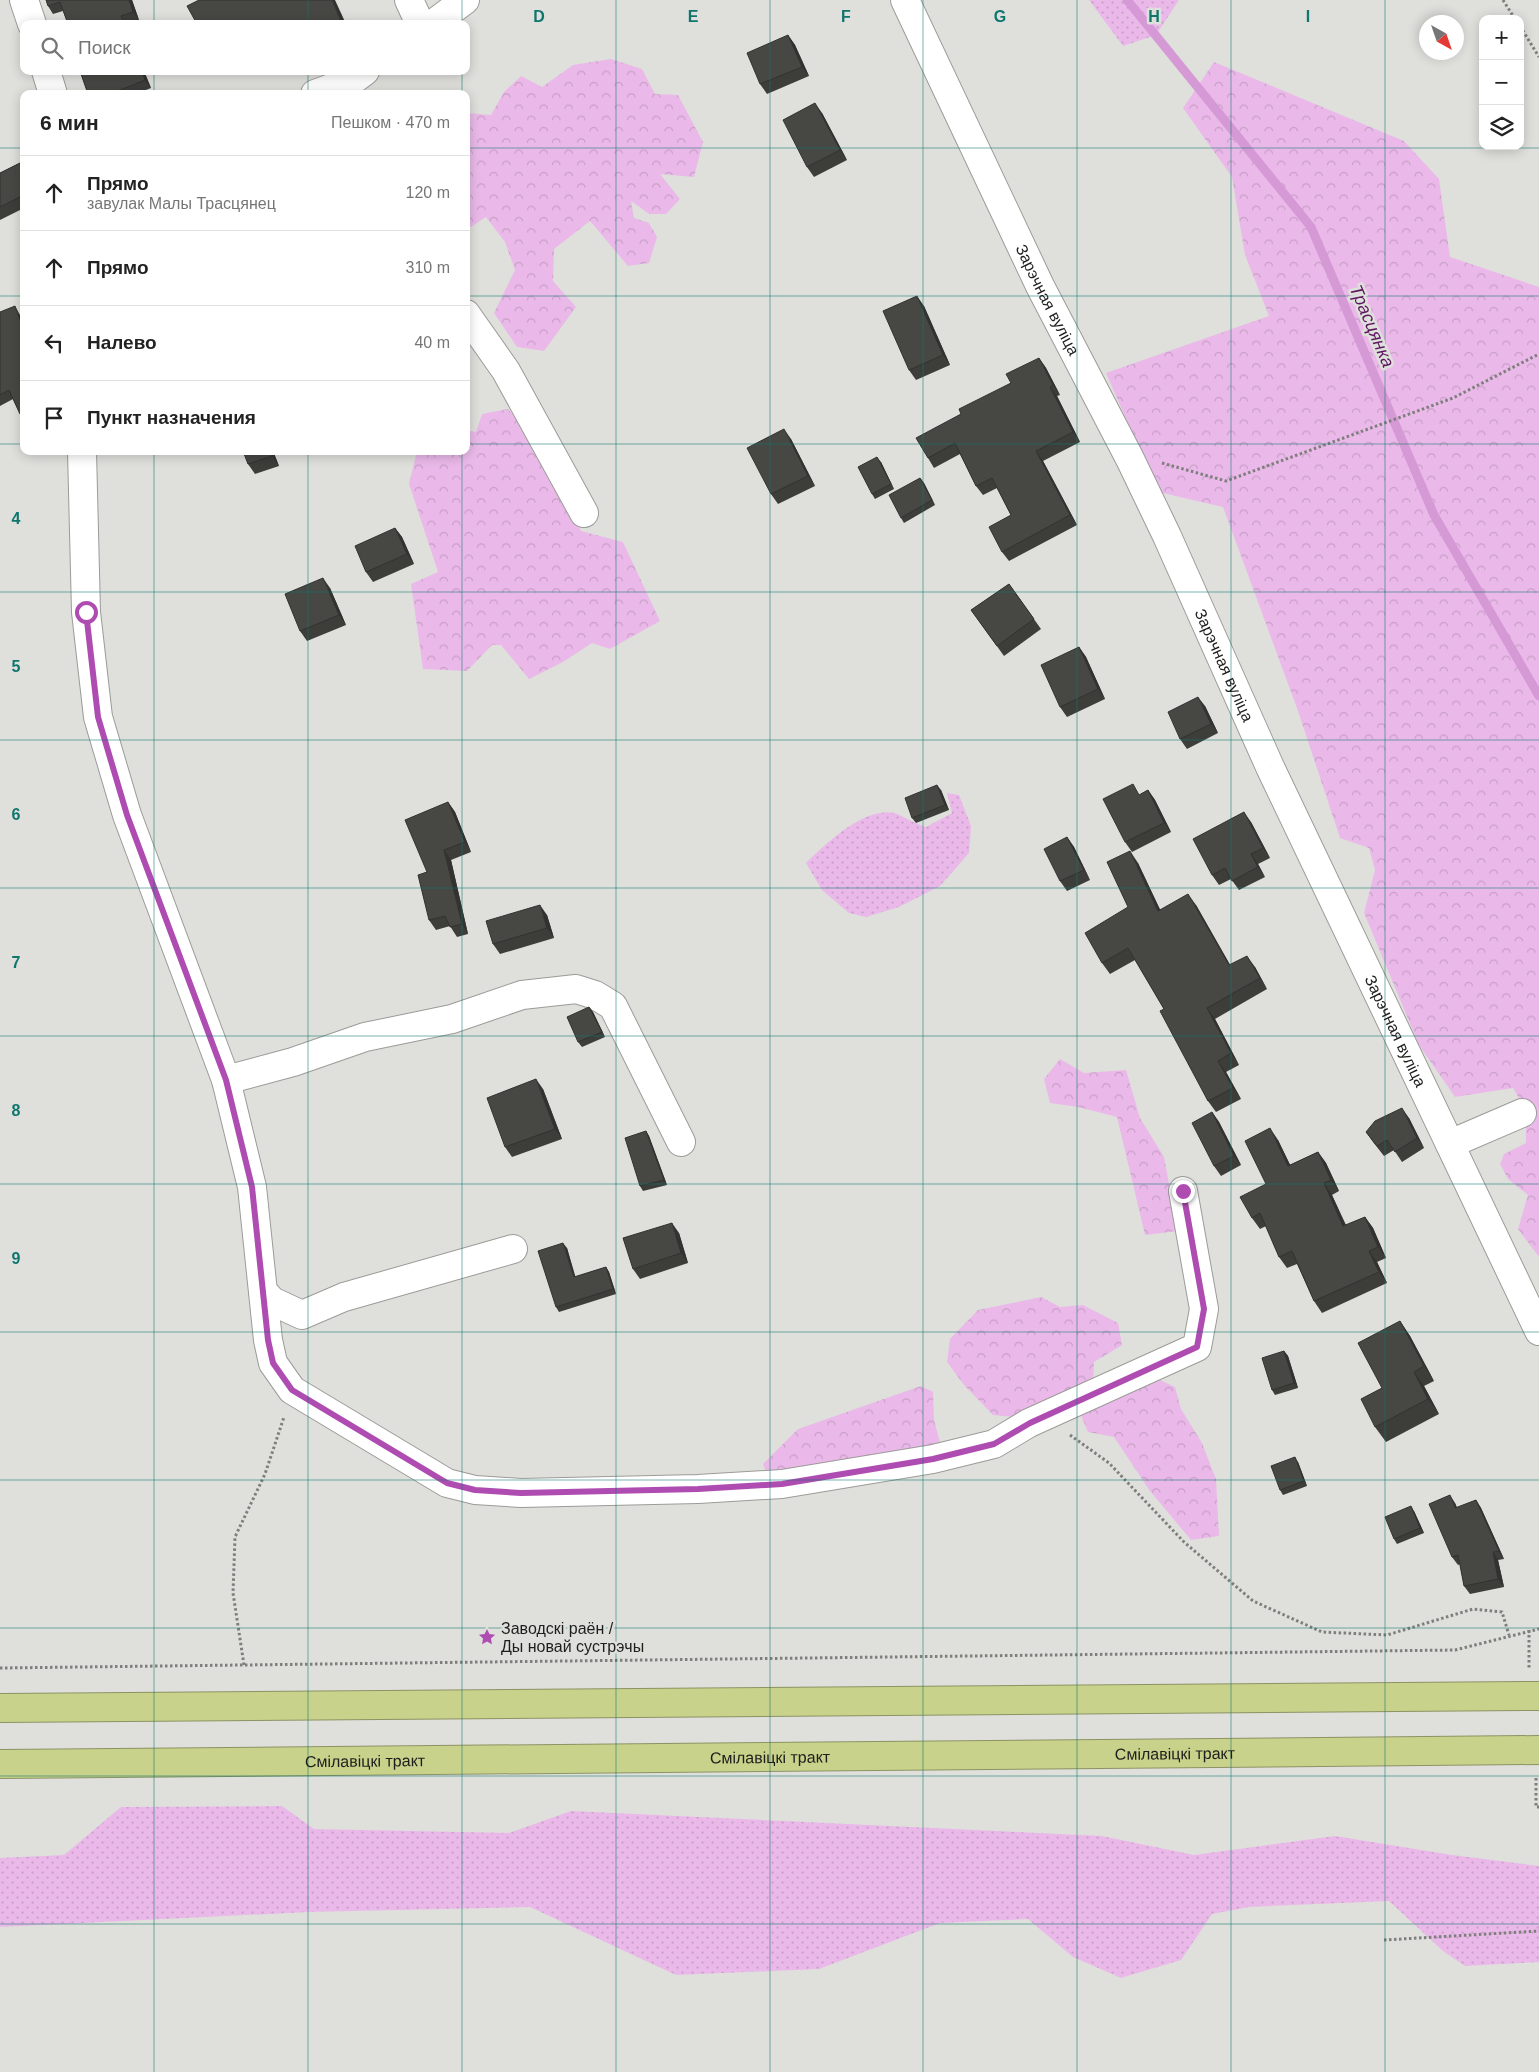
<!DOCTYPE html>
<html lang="ru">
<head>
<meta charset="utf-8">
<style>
  body { margin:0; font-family:Arial,sans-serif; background:#f2f2f2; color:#222 }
  .controls { position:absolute; right:15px; top:15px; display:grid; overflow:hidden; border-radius:10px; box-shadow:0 2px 12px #0003 }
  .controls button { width:45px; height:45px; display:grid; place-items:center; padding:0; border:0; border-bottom:1px solid #e0e0e0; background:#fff; color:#222; font:25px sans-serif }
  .compass { position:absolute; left:1419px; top:15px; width:45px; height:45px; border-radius:50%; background:#fff; box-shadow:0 2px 12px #0003; rotate:140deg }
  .stop { position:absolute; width:15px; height:15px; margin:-11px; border:4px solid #af4cb2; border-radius:50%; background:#fff }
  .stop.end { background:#af4cb2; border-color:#fff; box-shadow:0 1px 5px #0008 }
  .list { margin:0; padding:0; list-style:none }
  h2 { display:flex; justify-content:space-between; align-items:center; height:65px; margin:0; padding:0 20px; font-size:21px }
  h2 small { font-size:16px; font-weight:400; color:#767676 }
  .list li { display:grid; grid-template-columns:32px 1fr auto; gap:15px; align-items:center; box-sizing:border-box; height:75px; padding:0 20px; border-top:1px solid #e0e0e0 }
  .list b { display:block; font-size:19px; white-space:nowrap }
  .list p { margin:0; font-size:16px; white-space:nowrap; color:#767676 }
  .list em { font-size:16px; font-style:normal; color:#767676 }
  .icon { flex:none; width:28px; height:28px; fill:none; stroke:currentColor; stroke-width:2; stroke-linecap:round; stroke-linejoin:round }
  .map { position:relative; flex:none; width:1539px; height:2072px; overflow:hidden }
  .search { position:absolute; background:#fff; box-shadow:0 2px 12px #0003; left:20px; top:20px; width:450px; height:55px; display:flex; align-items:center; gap:12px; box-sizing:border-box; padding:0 18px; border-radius:10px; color:#767676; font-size:19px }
  .panel { position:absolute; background:#fff; box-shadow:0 2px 12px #0003; left:20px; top:90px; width:450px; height:365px; border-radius:10px }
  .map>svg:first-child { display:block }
  .grass { fill:url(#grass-dots) }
  .forest { fill:url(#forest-crowns) }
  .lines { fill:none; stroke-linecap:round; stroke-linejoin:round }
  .stream { stroke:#d599d5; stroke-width:9 }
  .minor-casing { stroke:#9b9c98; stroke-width:30 }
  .highway-casing { stroke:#8c9364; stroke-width:30 }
  .path { stroke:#7e7e7c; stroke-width:3; stroke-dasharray:2.5 2.5; stroke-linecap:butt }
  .minor { stroke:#fff; stroke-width:28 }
  .highway { stroke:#c8d28a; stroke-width:28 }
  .wall { fill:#3d3e3a }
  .shaded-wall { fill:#323230 }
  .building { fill:#474844; stroke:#323230 }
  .route { stroke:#af4cb2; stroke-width:6 }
  .grid { fill:none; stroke:#0f766e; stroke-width:1; stroke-opacity:0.55 }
  .labels { text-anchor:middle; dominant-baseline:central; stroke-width:5; stroke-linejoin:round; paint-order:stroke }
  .street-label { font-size:16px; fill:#1e1e1d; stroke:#dfe0dc }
  .poi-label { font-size:16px; fill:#1e1e1d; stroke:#dfe0dc; text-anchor:start }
  .water-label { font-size:18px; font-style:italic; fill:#5e1660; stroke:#dfe0dc }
  .grid-label { font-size:16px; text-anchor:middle; font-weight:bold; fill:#0f766e; stroke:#dfe0dc; stroke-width:5; stroke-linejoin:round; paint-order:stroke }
</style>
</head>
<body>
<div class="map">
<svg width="1539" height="2072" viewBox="0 0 1539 2072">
  <defs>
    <pattern id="grass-dots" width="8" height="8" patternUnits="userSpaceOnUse" patternTransform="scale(1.25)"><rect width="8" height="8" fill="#eab9e9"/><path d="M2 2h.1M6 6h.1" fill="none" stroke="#c89fc7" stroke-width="1.8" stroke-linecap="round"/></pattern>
    <pattern id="forest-crowns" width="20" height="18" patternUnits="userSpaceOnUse" patternTransform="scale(1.25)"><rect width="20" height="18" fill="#eab9e9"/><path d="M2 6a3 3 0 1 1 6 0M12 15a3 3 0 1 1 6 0" fill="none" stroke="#c89fc7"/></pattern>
  </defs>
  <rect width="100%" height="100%" fill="#dfe0dc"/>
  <g class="grass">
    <polygon points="1089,0 1179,0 1156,35 1123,46"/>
    <path d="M947,793L959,795L971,826L969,853L940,886L899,907L866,917L849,913L822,890L806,863C826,844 863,807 894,813C901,815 915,824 926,827L952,813Z"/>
    <polygon points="282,1806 314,1829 509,1833 571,1811 1102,1836 1194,1855 1335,1836 1452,1855 1539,1866 1539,1962 1465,1966 1443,1951 1389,1901 1249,1907 1212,1914 1181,1960 1121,1978 1073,1957 1028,1919 940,1923 819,1969 676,1975 530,1907 308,1912 0,1927 0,1858 64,1855 121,1807"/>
  </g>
  <g class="forest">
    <polygon points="611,59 642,69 655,94 678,95 703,142 694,177 660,174 680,199 666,214 649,214 631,201 634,218 649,223 657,237 649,263 628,266 590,221 554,249 553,281 576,307 544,351 517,347 494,313 515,270 505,242 486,217 466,230 466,113 491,115 504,92 521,76 542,87 573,65"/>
    <polygon points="1214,62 1404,141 1439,179 1450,257 1539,287 1539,1257 1518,1229 1528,1195 1508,1179 1500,1164 1504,1154 1526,1143 1526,1110 1513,1088 1455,1097 1419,1045 1364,913 1375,870 1369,848 1340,838 1298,711 1223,507 1158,492 1106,373 1269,316 1245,255 1232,177 1183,108"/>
    <polygon points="508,409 537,443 581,531 623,542 660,621 610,649 592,643 563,662 529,679 501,645 492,645 467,671 423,669 411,584 438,572 409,484 417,451 466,451 466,430 476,432 482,414"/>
    <polygon points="1060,1059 1084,1073 1126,1070 1140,1118 1164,1157 1178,1231 1145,1235 1117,1117 1078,1107 1050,1103 1044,1079"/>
    <polygon points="1041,1297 1060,1307 1083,1305 1118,1323 1122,1345 1094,1362 1093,1385 1013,1417 993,1415 964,1385 947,1362 950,1339 978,1310"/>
    <polygon points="1158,1379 1175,1387 1181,1409 1202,1443 1216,1479 1219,1536 1191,1540 1150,1491 1114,1437 1088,1432 1080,1413"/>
    <polygon points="921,1386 933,1392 934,1420 942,1450 768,1477 763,1464 798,1429"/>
  </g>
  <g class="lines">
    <polyline class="stream" points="1127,0 1311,227 1434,515 1539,696"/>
    <g class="minor-casing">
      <g id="minor">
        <polyline points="24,0 32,24"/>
        <polyline points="409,0 420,24"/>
        <path id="s1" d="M905,0L1040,286L1130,459L1167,536L1270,767L1539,1331"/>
        <polyline points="433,24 465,0"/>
        <polyline points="46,71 53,94"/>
        <polyline points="315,94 353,80 365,71"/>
        <polyline points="466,314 506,371 584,513"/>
        <polyline points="82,451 86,612 98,717 127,815 226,1080 252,1187 268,1340 273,1363 292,1390 447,1483 475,1490 521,1493 698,1489 782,1484 933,1459 994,1444 1029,1423 1197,1347 1204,1309 1183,1191"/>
        <polyline points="226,1080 293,1062 365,1037 452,1019 522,995 576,989 595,995 613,1006 681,1142"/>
        <polyline points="1450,1144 1522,1113"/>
        <polyline points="263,1291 272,1301 302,1315 344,1297 513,1249"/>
      </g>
    </g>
    <g class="highway-casing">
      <g id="highway">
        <polyline points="0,1708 1539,1696"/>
        <path id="s2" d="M0,1764L1539,1750"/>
      </g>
    </g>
    <g class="path">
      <polyline points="1503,0 1515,19"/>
      <polyline points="1520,26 1539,57"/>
      <polyline points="1162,463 1226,481 1453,398 1539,354"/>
      <polyline points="1070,1435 1109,1463 1184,1542 1253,1601 1322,1632 1387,1635 1473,1609 1502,1612 1509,1635"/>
      <polyline points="1529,1630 1529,1669"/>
      <polyline points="244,1665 233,1593 235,1537 265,1474 284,1417"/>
      <polyline points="0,1668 1455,1650 1539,1629"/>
      <polyline points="1536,1778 1536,1807 1539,1807"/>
      <polyline points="1384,1940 1539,1931"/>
    </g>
    <use href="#minor" class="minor"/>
    <use href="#highway" class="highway"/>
  </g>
  <g class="wall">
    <polygon points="46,0 132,0 139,20 128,24 68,24 63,11 53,14 48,6"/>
    <polygon points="788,35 795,45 809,76 767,94 760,84"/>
    <polygon points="80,71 144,71 151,88 136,94 88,94"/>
    <polygon points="822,113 847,160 814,177 807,167"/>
    <polygon points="22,162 24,164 24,208 0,220 0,173"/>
    <polygon points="924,306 950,365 916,380 909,370"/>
    <polygon points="0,312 20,315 24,323 24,419 20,414 13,399 0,406"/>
    <polygon points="1039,358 1046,368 1060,395 1057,396 1080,442 1043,461 1077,525 1009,561 1002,552 1011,515 997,488 983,495 976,486 960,454 934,468 928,458 961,414 1011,383"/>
    <polygon points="791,439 815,486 778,504 771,494"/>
    <polygon points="243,451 273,451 279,466 255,474 248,464"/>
    <polygon points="881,462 894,489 875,499 872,494"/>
    <polygon points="920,478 924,483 935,505 904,523 901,518"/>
    <polygon points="395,528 402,537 414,564 373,582 366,572"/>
    <polygon points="1009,584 1041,629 1004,656 971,610"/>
    <polygon points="330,588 346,625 307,641 300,631"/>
    <polygon points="1079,647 1086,657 1105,699 1067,717 1060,707"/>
    <polygon points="1205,706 1218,733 1187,749 1180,739"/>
    <polygon points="941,790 949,810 916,823 912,818"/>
    <polygon points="1148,790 1155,800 1171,832 1132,852 1125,842 1141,794"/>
    <polygon points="448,802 455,812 471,852 451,860 468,934 457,937 450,926 436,930 429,920 427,872"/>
    <polygon points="1251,822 1270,858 1258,864 1265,877 1239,890 1231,879 1219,885 1212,875"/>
    <polygon points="1067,837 1074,847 1090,880 1067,891 1060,881"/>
    <polygon points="1138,863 1160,910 1196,905 1230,965 1255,967 1267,989 1215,1019 1239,1065 1226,1072 1241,1099 1216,1112 1208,1101 1164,1009 1135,960 1110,974 1102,963 1128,907"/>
    <polygon points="547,915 554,938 500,954 493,944"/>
    <polygon points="589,1007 593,1012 605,1037 582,1047 578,1042"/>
    <polygon points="543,1089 562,1139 512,1157 505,1147"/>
    <polygon points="1212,1112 1219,1122 1241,1165 1221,1176 1214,1166"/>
    <polygon points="1409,1118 1424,1148 1402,1162 1394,1150 1384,1156 1373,1142 1366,1132"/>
    <polygon points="646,1131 649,1136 667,1185 643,1191 640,1186"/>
    <polygon points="1278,1140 1290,1165 1318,1152 1326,1163 1339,1191 1332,1195 1346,1225 1365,1217 1373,1228 1386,1258 1377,1262 1387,1283 1322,1313 1314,1301 1297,1264 1287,1268 1279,1257 1266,1226 1260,1229 1252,1218 1266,1184"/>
    <polygon points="679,1233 688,1263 640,1279 633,1269"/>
    <polygon points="567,1248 575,1277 606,1267 609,1272 616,1294 559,1312 556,1307"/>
    <polygon points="1400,1321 1410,1336 1434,1381 1424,1386 1439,1414 1386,1442 1375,1427 1382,1388"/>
    <polygon points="1284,1351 1288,1356 1298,1388 1275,1395 1272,1390"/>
    <polygon points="1298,1462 1307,1486 1283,1495 1280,1490"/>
    <polygon points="1476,1500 1481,1508 1504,1559 1498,1560 1504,1587 1470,1594 1464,1586 1460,1564 1458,1565 1452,1557 1455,1503 1457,1508"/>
    <polygon points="1414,1511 1424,1533 1397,1544 1394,1539"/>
  </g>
  <g class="shaded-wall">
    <polygon points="129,0 132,0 139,20 133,12"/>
    <polygon points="332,0 335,0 346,24 342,24"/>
    <polygon points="788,35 795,45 809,76 802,67"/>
    <polygon points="142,71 144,71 151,88 145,80"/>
    <polygon points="815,103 822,113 847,160 840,150"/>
    <polygon points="917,296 924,306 950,365 943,355"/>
    <polygon points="15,306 20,315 24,323 24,331"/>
    <polygon points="1039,358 1046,368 1060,395 1053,385"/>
    <polygon points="1050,387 1057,396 1080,442 1073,432"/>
    <polygon points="784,429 791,439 815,486 808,476"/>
    <polygon points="271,451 273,451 279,466 272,456"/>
    <polygon points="1036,451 1043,461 1077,525 1070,515"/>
    <polygon points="877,457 881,462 894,489 891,484"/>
    <polygon points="920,478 924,483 935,505 932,500"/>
    <polygon points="395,528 402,537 414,564 407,554"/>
    <polygon points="323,578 330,588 346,625 339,615"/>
    <polygon points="1079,647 1086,657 1105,699 1098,689"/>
    <polygon points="1198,697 1205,706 1218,733 1211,724"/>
    <polygon points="937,785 941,790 949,810 945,805"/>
    <polygon points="1148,790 1155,800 1171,832 1164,823"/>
    <polygon points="448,802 455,812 471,852 465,842"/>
    <polygon points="1244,812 1251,822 1270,858 1263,848"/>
    <polygon points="1067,837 1074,847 1090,880 1084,870"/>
    <polygon points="444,850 451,860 468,934 462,924"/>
    <polygon points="1130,851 1138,863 1166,922 1158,911"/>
    <polygon points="1251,854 1258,864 1265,877 1258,867"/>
    <polygon points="1188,894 1196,905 1237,977 1229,965"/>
    <polygon points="540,905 547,915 554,938 547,928"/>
    <polygon points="1247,956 1255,967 1267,989 1260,978"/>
    <polygon points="589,1007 593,1012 605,1037 602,1032"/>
    <polygon points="1207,1008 1215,1019 1239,1065 1231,1053"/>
    <polygon points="1218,1061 1226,1072 1241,1099 1233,1088"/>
    <polygon points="536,1079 543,1089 562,1139 555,1129"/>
    <polygon points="1402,1108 1409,1118 1424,1148 1417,1138"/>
    <polygon points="1212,1112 1219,1122 1241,1165 1234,1156"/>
    <polygon points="1270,1128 1278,1140 1296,1177 1288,1166"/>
    <polygon points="646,1131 649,1136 667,1185 664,1180"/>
    <polygon points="1318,1152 1326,1163 1339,1191 1331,1180"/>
    <polygon points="1324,1183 1332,1195 1351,1238 1343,1226"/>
    <polygon points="1365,1217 1373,1228 1386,1258 1378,1247"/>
    <polygon points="672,1223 679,1233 688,1263 681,1253"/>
    <polygon points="563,1243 567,1248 577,1282 574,1277"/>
    <polygon points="1369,1251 1377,1262 1387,1283 1379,1272"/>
    <polygon points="606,1267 609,1272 616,1294 613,1289"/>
    <polygon points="1400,1321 1410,1336 1434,1381 1424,1366"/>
    <polygon points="1284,1351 1288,1356 1298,1388 1294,1383"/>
    <polygon points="1414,1372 1424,1386 1439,1414 1428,1399"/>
    <polygon points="1295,1457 1298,1462 1307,1486 1304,1481"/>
    <polygon points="1450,1495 1455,1503 1461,1517 1455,1508"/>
    <polygon points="1476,1500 1481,1508 1504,1559 1499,1551"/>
    <polygon points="1411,1506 1414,1511 1424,1533 1420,1528"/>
    <polygon points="1493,1552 1498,1560 1504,1587 1498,1579"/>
  </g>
  <g class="building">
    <polygon points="46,0 129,0 133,12 121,16 124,24 68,24 60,2 48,6"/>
    <polygon points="199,0 332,0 342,24 197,24 187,6"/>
    <polygon points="788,35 802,67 760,84 747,53"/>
    <polygon points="80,71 142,71 145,80 110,94 88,94"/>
    <polygon points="815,103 840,150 807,167 783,120"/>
    <polygon points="22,162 24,165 24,195 0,207 0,173"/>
    <polygon points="917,296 943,355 909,370 883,311"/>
    <polygon points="15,306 24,331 24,412 20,414 9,390 0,395 0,312"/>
    <polygon points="1039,358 1053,385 1050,387 1073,432 1036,451 1070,515 1002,552 989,527 1011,515 992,478 976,486 955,443 928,458 916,438 961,414 959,409 1011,383 1006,374"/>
    <polygon points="784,429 808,476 771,494 747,448"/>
    <polygon points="243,451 271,451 272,456 248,464"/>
    <polygon points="877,457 891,484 872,494 858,467"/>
    <polygon points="920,478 932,500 901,518 889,495"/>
    <polygon points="395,528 407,554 366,572 355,546"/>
    <polygon points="323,578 339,615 300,631 285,594"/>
    <polygon points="1009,584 1034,619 997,646 971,610"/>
    <polygon points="1079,647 1098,689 1060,707 1041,665"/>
    <polygon points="1198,697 1211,724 1180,739 1168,712"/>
    <polygon points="1133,784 1139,795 1148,790 1164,823 1125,842 1103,799"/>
    <polygon points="937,785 945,805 912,818 905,798"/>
    <polygon points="448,802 465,842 444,850 462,924 450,927 445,916 429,920 418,875 427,872 405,820"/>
    <polygon points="1244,812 1263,848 1251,854 1258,867 1232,881 1225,868 1212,875 1193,839"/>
    <polygon points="1067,837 1084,870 1060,881 1044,849"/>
    <polygon points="1130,851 1158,911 1188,894 1229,965 1247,956 1260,978 1207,1008 1231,1053 1218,1061 1233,1088 1208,1101 1160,1011 1164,1009 1128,948 1102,963 1085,933 1128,907 1107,862"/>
    <polygon points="540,905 547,928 493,944 486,921"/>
    <polygon points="589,1007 602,1032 578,1042 567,1017"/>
    <polygon points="536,1079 555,1129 505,1147 487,1098"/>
    <polygon points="1402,1108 1417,1138 1395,1152 1387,1140 1377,1146 1366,1132 1375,1121"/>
    <polygon points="1212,1112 1234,1156 1214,1166 1192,1123"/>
    <polygon points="1270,1128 1288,1166 1318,1152 1331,1180 1324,1183 1343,1226 1365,1217 1378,1247 1369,1251 1379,1272 1314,1301 1292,1251 1279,1257 1260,1213 1252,1218 1240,1197 1266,1184 1245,1141"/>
    <polygon points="646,1131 664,1180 640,1186 625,1138"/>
    <polygon points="672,1223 681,1253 633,1269 623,1238"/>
    <polygon points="563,1243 574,1277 606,1267 613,1289 556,1307 538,1251"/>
    <polygon points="1400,1321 1424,1366 1414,1372 1428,1399 1375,1427 1361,1399 1382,1388 1358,1343"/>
    <polygon points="1284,1351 1294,1383 1272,1390 1262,1358"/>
    <polygon points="1295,1457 1304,1481 1280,1490 1271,1466"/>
    <polygon points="1450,1495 1455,1508 1476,1500 1499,1551 1493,1552 1498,1579 1464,1586 1458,1555 1452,1557 1429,1504"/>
    <polygon points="1411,1506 1420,1528 1394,1539 1385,1517"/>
  </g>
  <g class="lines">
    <polyline class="route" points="86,612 98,717 127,815 226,1080 252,1187 268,1340 273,1363 292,1390 447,1483 475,1490 521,1493 698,1489 782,1484 933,1459 994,1444 1030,1423 1197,1347 1204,1309 1183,1191"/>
  </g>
  <path class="grid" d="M154,0V24M308,0V24M462,0V24M616,0V2072M770,0V2072M923,0V2072M1077,0V2072M1231,0V2072M1385,0V2072M154,71V94M308,71V94M462,71V94M0,148H24M466,148H1539M0,296H24M466,296H1539M0,444H24M466,444H1539M154,451V2072M308,451V2072M462,451V2072M0,592H1539M0,740H1539M0,888H1539M0,1036H1539M0,1184H1539M0,1332H1539M0,1480H1539M0,1628H1539M0,1776H1539M0,1924H1539"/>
  <defs>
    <g id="sight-bare" transform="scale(1.35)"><path d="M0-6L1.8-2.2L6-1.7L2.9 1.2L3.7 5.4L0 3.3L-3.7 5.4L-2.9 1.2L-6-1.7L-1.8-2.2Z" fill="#af4cb2" stroke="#dfe0dc" stroke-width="2.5" paint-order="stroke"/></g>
  </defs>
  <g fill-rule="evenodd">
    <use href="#sight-bare" x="487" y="1637"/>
  </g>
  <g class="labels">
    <g class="street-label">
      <text stroke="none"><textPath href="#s1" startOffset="332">Зарэчная вуліца</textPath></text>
      <text stroke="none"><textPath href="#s1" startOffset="738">Зарэчная вуліца</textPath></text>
      <text stroke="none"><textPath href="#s1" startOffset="1142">Зарэчная вуліца</textPath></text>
      <text stroke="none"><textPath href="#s2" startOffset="1175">Смілавіцкі тракт</textPath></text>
      <text stroke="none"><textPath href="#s2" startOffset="770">Смілавіцкі тракт</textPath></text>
      <text stroke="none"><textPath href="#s2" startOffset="365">Смілавіцкі тракт</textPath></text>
    </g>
    <g class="poi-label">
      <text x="501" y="1628">Заводскі раён /<tspan x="501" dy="18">Ды новай сустрэчы</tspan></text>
    </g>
    <g class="water-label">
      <text transform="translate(1372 326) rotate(67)">Трасцянка</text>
    </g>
  </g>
  <g class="grid-label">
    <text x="539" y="22">D</text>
    <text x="693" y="22">E</text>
    <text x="846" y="22">F</text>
    <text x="1000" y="22">G</text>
    <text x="1154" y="22">H</text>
    <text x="1308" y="22">I</text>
    <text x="16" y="524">4</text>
    <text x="16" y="672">5</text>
    <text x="16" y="820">6</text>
    <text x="16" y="968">7</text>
    <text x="16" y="1116">8</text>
    <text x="16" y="1264">9</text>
  </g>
</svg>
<div class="controls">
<button>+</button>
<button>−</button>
<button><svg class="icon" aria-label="layers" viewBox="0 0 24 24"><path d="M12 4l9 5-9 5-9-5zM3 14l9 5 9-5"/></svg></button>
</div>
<svg class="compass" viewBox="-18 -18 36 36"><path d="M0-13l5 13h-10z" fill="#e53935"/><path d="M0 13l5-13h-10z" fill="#767676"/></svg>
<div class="stop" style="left:86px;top:612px"></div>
<div class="stop end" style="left:1183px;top:1191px"></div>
<div class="search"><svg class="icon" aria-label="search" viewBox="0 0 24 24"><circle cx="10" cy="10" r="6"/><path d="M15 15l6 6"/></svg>Поиск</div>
<section class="panel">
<h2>6 мин<small>Пешком · 470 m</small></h2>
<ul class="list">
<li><svg class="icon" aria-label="ahead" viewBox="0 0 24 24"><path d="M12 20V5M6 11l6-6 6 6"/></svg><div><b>Прямо</b><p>завулак Малы Трасцянец</p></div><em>120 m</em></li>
<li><svg class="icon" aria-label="ahead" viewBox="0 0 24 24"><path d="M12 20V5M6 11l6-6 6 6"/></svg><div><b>Прямо</b></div><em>310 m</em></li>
<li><svg class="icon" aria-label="left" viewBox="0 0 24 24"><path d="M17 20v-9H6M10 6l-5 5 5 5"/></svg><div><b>Налево</b></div><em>40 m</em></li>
<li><svg class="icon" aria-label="arrive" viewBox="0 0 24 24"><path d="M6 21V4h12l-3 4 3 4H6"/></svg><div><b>Пункт назначения</b></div></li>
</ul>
</section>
</div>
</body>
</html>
